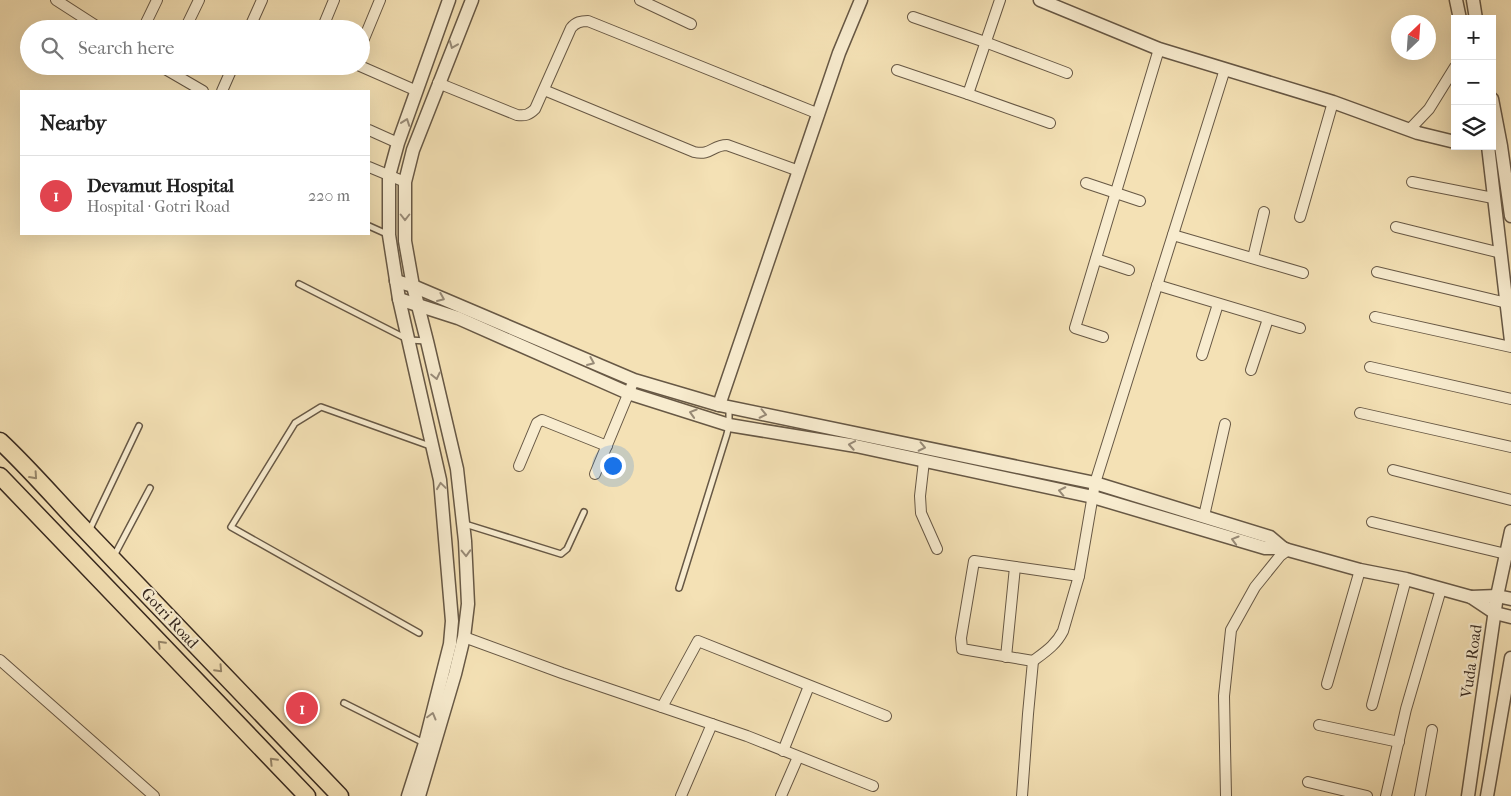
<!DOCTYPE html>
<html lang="en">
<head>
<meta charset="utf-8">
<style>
  body { margin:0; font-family:"IM FELL French Canon",serif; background:#f2f2f2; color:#222 }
  .controls { position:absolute; right:15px; top:15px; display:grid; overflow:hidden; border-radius:0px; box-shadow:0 5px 20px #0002 }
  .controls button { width:45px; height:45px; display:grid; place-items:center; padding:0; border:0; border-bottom:1px solid #e0e0e0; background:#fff; color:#222; font:25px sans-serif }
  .compass { position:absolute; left:1391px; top:15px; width:45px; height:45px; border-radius:50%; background:#fff; box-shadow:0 5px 20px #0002; rotate:25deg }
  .you { position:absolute; left:612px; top:465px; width:18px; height:18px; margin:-12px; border:4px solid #fff; border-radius:50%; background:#1a73e8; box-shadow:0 0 0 8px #1a73e833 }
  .badge { display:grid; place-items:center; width:32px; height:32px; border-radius:50%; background:#db2777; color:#fff; font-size:16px; font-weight:700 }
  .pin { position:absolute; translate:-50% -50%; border:2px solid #fff; box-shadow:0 1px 5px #0006 }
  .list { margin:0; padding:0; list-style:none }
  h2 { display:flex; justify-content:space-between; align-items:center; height:65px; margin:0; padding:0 20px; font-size:21px }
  h2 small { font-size:16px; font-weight:400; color:#767676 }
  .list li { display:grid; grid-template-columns:32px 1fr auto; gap:15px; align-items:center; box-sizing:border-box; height:80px; padding:0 20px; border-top:1px solid #e0e0e0 }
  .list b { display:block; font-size:19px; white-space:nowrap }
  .list p { margin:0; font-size:16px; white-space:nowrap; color:#767676 }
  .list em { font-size:16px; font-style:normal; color:#767676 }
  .icon { flex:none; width:28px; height:28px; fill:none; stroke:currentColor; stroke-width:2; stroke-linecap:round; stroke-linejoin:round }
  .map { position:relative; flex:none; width:1511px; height:796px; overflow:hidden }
  .search { position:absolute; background:#fff; box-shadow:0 5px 20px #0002; left:20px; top:20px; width:350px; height:55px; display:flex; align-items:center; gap:12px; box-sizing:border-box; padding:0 18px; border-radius:28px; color:#767676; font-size:19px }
  .panel { position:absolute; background:#fff; box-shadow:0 5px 20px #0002; left:20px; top:90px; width:350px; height:145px; border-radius:0px }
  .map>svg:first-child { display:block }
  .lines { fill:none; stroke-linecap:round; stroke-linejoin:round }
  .service-casing { stroke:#675845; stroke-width:8 }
  .minor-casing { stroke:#675845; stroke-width:12 }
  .tertiary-casing { stroke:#675845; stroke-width:15 }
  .primary-casing { stroke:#382a20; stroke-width:19 }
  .service { stroke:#f8eccf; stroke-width:5 }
  .minor { stroke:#f8eccf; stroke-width:10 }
  .tertiary { stroke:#f8eccf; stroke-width:12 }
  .primary { stroke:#f4e1b5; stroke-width:16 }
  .oneway { stroke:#988b78 }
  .oneway2 { stroke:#96866a }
  .labels { text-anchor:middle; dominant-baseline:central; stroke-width:4.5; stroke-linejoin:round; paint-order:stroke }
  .street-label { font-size:16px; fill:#382a20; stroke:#f8eccf }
</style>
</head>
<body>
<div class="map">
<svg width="1511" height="796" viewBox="0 0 1511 796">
  <rect width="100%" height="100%" fill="#f4e1b5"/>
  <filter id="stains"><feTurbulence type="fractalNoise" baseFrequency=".004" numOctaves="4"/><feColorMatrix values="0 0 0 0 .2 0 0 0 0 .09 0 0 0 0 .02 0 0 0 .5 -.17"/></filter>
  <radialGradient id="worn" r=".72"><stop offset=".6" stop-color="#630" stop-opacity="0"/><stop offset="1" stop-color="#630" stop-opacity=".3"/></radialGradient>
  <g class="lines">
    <g class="service-casing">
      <g id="service">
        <polyline points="369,226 389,235"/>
        <polyline points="299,284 409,340 427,341"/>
        <polyline points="465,524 561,554 567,549 584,512"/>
        <polyline points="89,531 139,426"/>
        <polyline points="114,556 150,488"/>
        <polyline points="679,588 727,434 729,425 729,409"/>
        <polyline points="419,633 231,527 295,423 321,407 430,446"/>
        <polyline points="344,703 424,743"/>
      </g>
    </g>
    <g class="minor-casing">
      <g id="minor">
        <polyline points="56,0 101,29"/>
        <polyline points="640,0 691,24"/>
        <polyline points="913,17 985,42 1067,73"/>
        <polyline points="143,29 157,0"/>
        <polyline points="185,29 199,0"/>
        <polyline points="249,29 262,0"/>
        <polyline points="322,29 334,0"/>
        <polyline points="361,46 380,0"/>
        <polyline points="160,66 203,91"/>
        <polyline points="360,66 417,91"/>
        <polyline points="897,70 968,94 1000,0"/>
        <path d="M438,83L517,115C525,116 529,115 535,109L571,28C576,22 581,21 588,21L819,114"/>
        <path d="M544,90L694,152C711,156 712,145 727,145L799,171"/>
        <polyline points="222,91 233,66"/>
        <polyline points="968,94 1050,123"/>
        <polyline points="1410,129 1429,109 1455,67"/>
        <polyline points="369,130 398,143"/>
        <polyline points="369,167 405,182"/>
        <polyline points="1412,182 1493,198"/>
        <polyline points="1086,183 1140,201"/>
        <polyline points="1300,217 1333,102"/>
        <polyline points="1396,227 1501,253"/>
        <polyline points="1173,235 1303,273"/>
        <polyline points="1253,258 1264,212"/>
        <polyline points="1096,259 1129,270"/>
        <polyline points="1377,272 1507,303"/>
        <polyline points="1157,285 1300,328"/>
        <polyline points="1375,317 1511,347"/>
        <polyline points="1103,337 1075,328 1159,49"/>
        <polyline points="1202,355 1218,304"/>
        <polyline points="1370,367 1511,399"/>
        <polyline points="1251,370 1268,319"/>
        <polyline points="1360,413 1511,447"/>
        <polyline points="924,461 920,496 921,513 937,549"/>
        <polyline points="519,466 537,423 542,420 607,446"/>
        <polyline points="1393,470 1511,500"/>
        <polyline points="595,474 634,380"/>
        <polyline points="1204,516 1225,424"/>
        <polyline points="1372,522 1506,554"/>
        <polyline points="464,637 562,673 747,736 873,786"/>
        <polyline points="1006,657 1015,567"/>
        <polyline points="0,660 154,796"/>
        <path d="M1033,661C1045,652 1056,645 1063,631L1079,576"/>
        <polyline points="1327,684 1360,570"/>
        <polyline points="1372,705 1406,579"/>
        <polyline points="662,707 698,641 886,716"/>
        <polyline points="1319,725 1399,742"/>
        <polyline points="783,751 809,686"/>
        <polyline points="1308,782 1367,796"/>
        <polyline points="681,796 712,724"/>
        <polyline points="781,796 798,757"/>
        <polyline points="1022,796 1028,714 1033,661 962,649 961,638 974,561 1079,576 1095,483 1225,69"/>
        <polyline points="1226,796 1224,696 1231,630 1255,587 1280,556 1288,550"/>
        <polyline points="1386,796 1406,709 1441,589"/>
        <polyline points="1420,796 1432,730"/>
      </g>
    </g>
    <g class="tertiary-casing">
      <g id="tertiary">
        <polyline points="1040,0 1159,49 1333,102 1418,133 1455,142"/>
        <polyline points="1456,0 1460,19"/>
        <polyline points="1473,0 1476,19"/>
        <polyline points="1492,99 1501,146 1511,216"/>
        <polyline points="1488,146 1511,341"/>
        <polyline points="396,281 413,286 634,380 719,405 1095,483 1270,537 1283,548 1288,550 1360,570 1406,579 1471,597 1495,613 1511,617"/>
        <polyline points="399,299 458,318 628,393 729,425 856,446 1093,497 1265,548 1283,548"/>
        <polyline points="719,405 839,53 861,0"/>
        <polyline points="1471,597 1497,596 1511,599"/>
        <polyline points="408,796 425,743 450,644 452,621 440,480 399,299 389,235 389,176 398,143 449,0"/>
        <polyline points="419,796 455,674 464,637 468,604 465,541 457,469 427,341 413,286 405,241 405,182 413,150 472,0"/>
        <polyline points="1468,796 1497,596 1511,531"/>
        <polyline points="1487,796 1511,658"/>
      </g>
    </g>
    <g class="primary-casing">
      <g id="primary">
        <path d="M0,441C30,469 57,501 86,531C171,619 255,708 340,796"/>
        <polyline points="0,476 307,796"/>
      </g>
    </g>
    <use href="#service" class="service"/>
    <use href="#minor" class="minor"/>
    <use href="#tertiary" class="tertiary"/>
    <use href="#primary" class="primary"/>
  </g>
  <defs><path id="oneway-chevron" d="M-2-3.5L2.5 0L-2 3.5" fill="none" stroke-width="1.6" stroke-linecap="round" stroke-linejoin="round" transform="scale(1.25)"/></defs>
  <g class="oneway">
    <use href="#oneway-chevron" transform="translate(453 45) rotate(112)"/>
    <use href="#oneway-chevron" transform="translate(406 122) rotate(-70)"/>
    <use href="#oneway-chevron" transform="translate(405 217) rotate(90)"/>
    <use href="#oneway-chevron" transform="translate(441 298) rotate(23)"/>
    <use href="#oneway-chevron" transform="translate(591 362) rotate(23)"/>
    <use href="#oneway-chevron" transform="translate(436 376) rotate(77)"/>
    <use href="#oneway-chevron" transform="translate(693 413) rotate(-163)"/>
    <use href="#oneway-chevron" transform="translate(763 414) rotate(12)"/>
    <use href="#oneway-chevron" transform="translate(852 445) rotate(-170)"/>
    <use href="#oneway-chevron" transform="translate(922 447) rotate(12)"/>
    <use href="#oneway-chevron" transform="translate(441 486) rotate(-98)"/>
    <use href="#oneway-chevron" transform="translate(1062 491) rotate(-168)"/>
    <use href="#oneway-chevron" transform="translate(1235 540) rotate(-164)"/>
    <use href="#oneway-chevron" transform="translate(466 553) rotate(88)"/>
    <use href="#oneway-chevron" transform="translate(432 716) rotate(-75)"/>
  </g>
  <g class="oneway2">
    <use href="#oneway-chevron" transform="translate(34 476) rotate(48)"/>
    <use href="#oneway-chevron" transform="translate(161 644) rotate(-134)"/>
    <use href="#oneway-chevron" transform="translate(219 669) rotate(47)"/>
    <use href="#oneway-chevron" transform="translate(273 761) rotate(-134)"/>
  </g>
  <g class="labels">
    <g class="street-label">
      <text transform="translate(170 618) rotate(47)">Gotri Road</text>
      <text transform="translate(1471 661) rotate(-82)">Vuda Road</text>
    </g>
  </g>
  <rect width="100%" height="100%" filter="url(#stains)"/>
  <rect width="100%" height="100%" fill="url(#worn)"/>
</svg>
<div class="controls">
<button>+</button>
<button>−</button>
<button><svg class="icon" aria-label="layers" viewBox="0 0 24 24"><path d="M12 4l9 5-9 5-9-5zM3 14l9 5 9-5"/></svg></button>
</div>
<svg class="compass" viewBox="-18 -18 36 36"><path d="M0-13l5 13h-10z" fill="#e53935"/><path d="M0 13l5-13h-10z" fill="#767676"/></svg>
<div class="you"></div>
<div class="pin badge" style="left:302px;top:708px;background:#e0444e">1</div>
<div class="search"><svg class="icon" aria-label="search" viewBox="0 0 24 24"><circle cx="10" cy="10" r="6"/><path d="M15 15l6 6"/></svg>Search here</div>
<section class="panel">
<h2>Nearby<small></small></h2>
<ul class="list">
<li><span class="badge" style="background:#e0444e">1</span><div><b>Devamut Hospital</b><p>Hospital · Gotri Road</p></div><em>220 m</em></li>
</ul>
</section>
</div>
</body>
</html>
